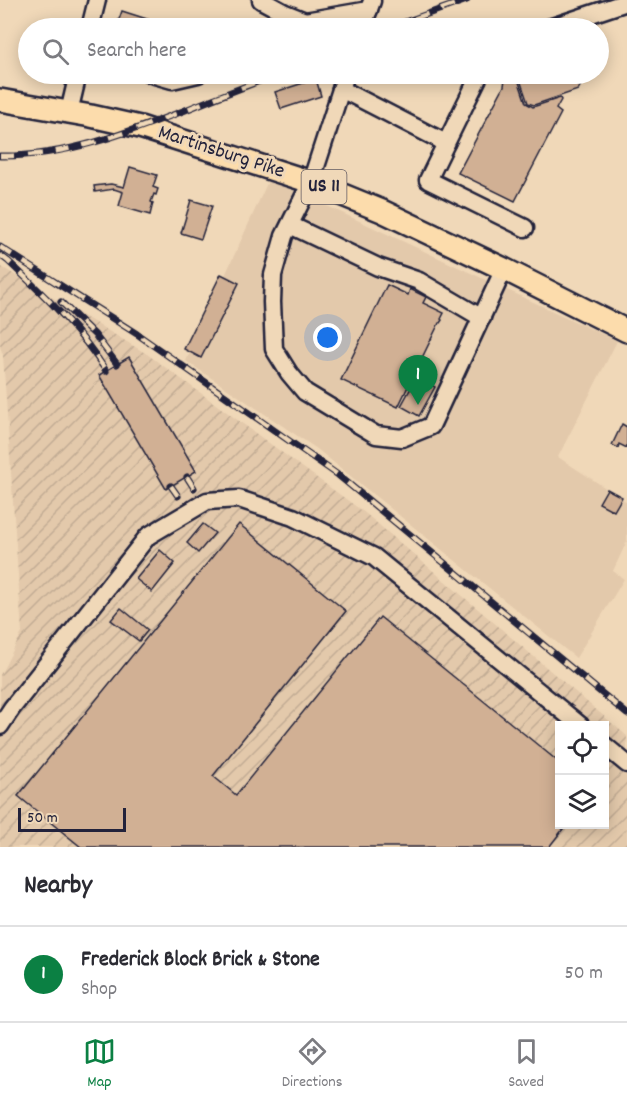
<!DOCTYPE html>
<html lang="en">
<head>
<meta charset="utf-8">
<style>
  body { margin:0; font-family:Dekko,sans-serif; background:#f7f7f7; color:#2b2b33 }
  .controls { position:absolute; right:18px; bottom:18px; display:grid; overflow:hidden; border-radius:0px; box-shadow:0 3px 15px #0003 }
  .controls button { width:54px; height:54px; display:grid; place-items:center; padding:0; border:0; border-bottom:2px solid #e1e1e2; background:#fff; color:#2b2b33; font:30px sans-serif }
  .scale { position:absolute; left:18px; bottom:15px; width:108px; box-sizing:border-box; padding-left:6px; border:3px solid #22223b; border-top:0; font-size:16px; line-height:21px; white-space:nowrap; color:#22223b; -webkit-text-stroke:4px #f0d8b8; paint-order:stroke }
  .you { position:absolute; left:328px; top:338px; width:21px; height:21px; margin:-15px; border:4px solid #fff; border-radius:50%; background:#1a73e8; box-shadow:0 0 0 9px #1a73e833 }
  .badge { display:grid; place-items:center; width:39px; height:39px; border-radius:50%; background:#0b8043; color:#fff; font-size:20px; font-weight:700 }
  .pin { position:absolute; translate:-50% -50px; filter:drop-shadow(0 2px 3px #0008) }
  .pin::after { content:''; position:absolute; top:32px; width:21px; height:18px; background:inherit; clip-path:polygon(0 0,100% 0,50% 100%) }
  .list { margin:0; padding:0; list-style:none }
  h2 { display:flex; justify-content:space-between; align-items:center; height:78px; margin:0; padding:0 24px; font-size:26px }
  h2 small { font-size:20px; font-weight:400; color:#7c7c81 }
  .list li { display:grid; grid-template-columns:39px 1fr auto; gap:18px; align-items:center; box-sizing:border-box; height:96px; padding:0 24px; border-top:2px solid #e1e1e2 }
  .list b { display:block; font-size:22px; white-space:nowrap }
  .list p { margin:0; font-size:20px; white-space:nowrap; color:#7c7c81 }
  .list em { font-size:20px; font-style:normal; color:#7c7c81 }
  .icon { flex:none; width:33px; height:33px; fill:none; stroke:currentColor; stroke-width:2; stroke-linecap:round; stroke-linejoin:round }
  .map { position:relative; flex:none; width:627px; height:847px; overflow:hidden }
  .search { position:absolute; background:#fff; box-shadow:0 3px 15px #0003; left:18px; right:18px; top:18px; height:66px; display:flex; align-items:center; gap:15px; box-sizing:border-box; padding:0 21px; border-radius:33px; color:#7c7c81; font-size:22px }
  .sheet { height:174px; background:#fff }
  nav { display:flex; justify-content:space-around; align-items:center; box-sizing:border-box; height:84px; border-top:2px solid #e1e1e2; background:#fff; font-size:16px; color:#7c7c81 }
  nav a { display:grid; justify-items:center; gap:3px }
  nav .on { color:#0b8043 }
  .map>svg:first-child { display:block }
  .built { fill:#e3c9ab }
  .industrial { fill:url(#industrial-furrows); fill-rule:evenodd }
  .building { fill:#d1b094; stroke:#22223b; stroke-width:1.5 }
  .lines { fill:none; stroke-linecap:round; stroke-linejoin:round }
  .minor-casing { stroke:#22223b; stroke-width:21 }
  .major-casing { stroke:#22223b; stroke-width:26 }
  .minor { stroke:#f0d8b8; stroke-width:16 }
  .major { stroke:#fcdcac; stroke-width:21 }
  .rail-casing { stroke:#22223b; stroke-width:7 }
  .rail { stroke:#f0d8b8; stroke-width:4.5; stroke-dasharray:14; stroke-linecap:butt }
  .labels { text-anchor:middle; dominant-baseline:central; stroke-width:6; stroke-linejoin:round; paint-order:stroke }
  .shield { fill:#f0d8b8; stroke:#605960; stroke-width:1.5 }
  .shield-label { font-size:20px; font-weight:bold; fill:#22223b }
  .street-label { font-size:21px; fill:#22223b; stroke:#f0d8b8 }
</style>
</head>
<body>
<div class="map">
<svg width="627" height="847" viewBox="0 0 627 847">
  <defs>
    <pattern id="industrial-furrows" width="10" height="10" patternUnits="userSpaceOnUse" patternTransform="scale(1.5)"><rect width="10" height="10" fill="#e3c9ab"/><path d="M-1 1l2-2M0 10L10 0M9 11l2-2" fill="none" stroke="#c2ac94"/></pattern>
  </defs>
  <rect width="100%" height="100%" fill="#f0d8b8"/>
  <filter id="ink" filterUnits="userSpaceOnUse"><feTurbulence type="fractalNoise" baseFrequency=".0167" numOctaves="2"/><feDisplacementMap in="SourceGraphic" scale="12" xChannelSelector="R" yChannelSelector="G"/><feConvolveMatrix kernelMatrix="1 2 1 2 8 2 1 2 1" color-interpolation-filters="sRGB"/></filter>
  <g filter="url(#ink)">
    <polygon class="built" points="269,179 617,341 558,457 627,502 627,541 613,571 624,579 576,658 317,449 186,361"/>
    <path class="industrial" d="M0,266L147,354L365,513L627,736V847H0V675L22,633L3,355L0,347ZM560,726H604V824H560Z"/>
    <g class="building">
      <polygon points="122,11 175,28 116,28"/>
      <polygon points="518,74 579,74 582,83 578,90 534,105 528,103"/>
      <polygon points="511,75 517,76 526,103 533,107 560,98 561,100 556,109 561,113 515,201 458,173 504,86 505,79"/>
      <polygon points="316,79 321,96 281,109 275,92"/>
      <polygon points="130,167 157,175 153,187 158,189 156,195 154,194 151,202 153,203 150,215 119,206 123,192 114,189 95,192 94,186 111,184 124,187"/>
      <polygon points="191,200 212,206 201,239 181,233"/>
      <polygon points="221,274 239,283 201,358 184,349"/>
      <polygon points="387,285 408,295 410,289 426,297 423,303 444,313 441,319 442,320 440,323 439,323 398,407 341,380"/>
      <polygon points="129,357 196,471 166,489 99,375"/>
      <polygon points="417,377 435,387 419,416 401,406"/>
      <polygon points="622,424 627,427 627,448 619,444 618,448 612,445"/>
      <polygon points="607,489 622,497 614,511 599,503"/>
      <polygon points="203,524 215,533 198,553 187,543"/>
      <polygon points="239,524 346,611 213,776 236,795 380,617 560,763 560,824 567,824 549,847 81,847 18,796"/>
      <polygon points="160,550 175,563 152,592 136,579"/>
      <polygon points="121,608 148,630 139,641 111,620"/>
    </g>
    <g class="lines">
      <g class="minor-casing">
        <g id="minor">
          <polyline points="261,0 285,13 305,21 294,28"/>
          <polyline points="305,21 369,10"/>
          <polyline points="90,28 97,0"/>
          <polyline points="362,28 372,1"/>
          <polyline points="549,28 627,2"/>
          <polyline points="151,74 172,80 198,74"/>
          <polyline points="346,74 311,182 284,236 273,275 272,302 274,349 289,373 305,392 376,435 402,438 431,426 504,269"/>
          <polyline points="480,74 428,180 525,228"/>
          <polyline points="341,89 446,143"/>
          <polyline points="69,112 78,74"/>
          <polyline points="290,225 378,267 419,281 482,318"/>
          <polyline points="0,726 12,708 148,536 207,501 239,499 293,517 374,557 581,726"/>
          <polyline points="604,745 627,764"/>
        </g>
      </g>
      <g class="major-casing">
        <polyline id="major" points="0,100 91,116 140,127 311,182 382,211 504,269 627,331"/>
      </g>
      <use href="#minor" class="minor"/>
      <use href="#major" class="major"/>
      <g class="rail-casing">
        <g id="rail">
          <polyline points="388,28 467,0"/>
          <path d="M0,156C64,157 124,134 183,111C214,98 246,86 278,74"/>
          <polyline points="0,247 137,334 338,475 627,714"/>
          <path d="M0,255L8,261C44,295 80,329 106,371"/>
          <polyline points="61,302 95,335 117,364"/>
          <polyline points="187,477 194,488"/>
          <polyline points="171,486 178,496"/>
        </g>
      </g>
      <use href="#rail" class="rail"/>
    </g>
  </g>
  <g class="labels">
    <rect class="shield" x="301.5" y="170" width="45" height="34" rx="4.5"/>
    <g class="shield-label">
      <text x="324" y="187">US 11</text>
    </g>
    <g class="street-label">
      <text transform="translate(221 153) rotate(18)">Martinsburg Pike</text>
    </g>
  </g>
</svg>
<div class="controls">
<button><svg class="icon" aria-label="locate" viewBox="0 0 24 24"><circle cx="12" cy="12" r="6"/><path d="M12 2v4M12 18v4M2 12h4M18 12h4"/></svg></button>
<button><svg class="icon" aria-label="layers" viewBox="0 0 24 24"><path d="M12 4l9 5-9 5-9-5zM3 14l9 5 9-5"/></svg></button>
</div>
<div class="scale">50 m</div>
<div class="you"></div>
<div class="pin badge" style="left:418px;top:405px">1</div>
<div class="search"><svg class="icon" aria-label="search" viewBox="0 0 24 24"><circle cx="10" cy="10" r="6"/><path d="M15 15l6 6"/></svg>Search here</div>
</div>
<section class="sheet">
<h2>Nearby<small></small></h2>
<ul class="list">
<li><span class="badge">1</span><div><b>Frederick Block Brick &amp; Stone</b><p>Shop</p></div><em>50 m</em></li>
</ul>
</section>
<nav>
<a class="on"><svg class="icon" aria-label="map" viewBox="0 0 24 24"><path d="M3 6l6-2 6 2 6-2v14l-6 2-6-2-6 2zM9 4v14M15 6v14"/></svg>Map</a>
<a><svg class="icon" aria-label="directions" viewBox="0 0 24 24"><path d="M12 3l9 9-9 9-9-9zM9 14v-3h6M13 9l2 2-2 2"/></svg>Directions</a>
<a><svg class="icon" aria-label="saved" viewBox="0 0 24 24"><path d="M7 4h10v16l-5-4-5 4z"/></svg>Saved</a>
</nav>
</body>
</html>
